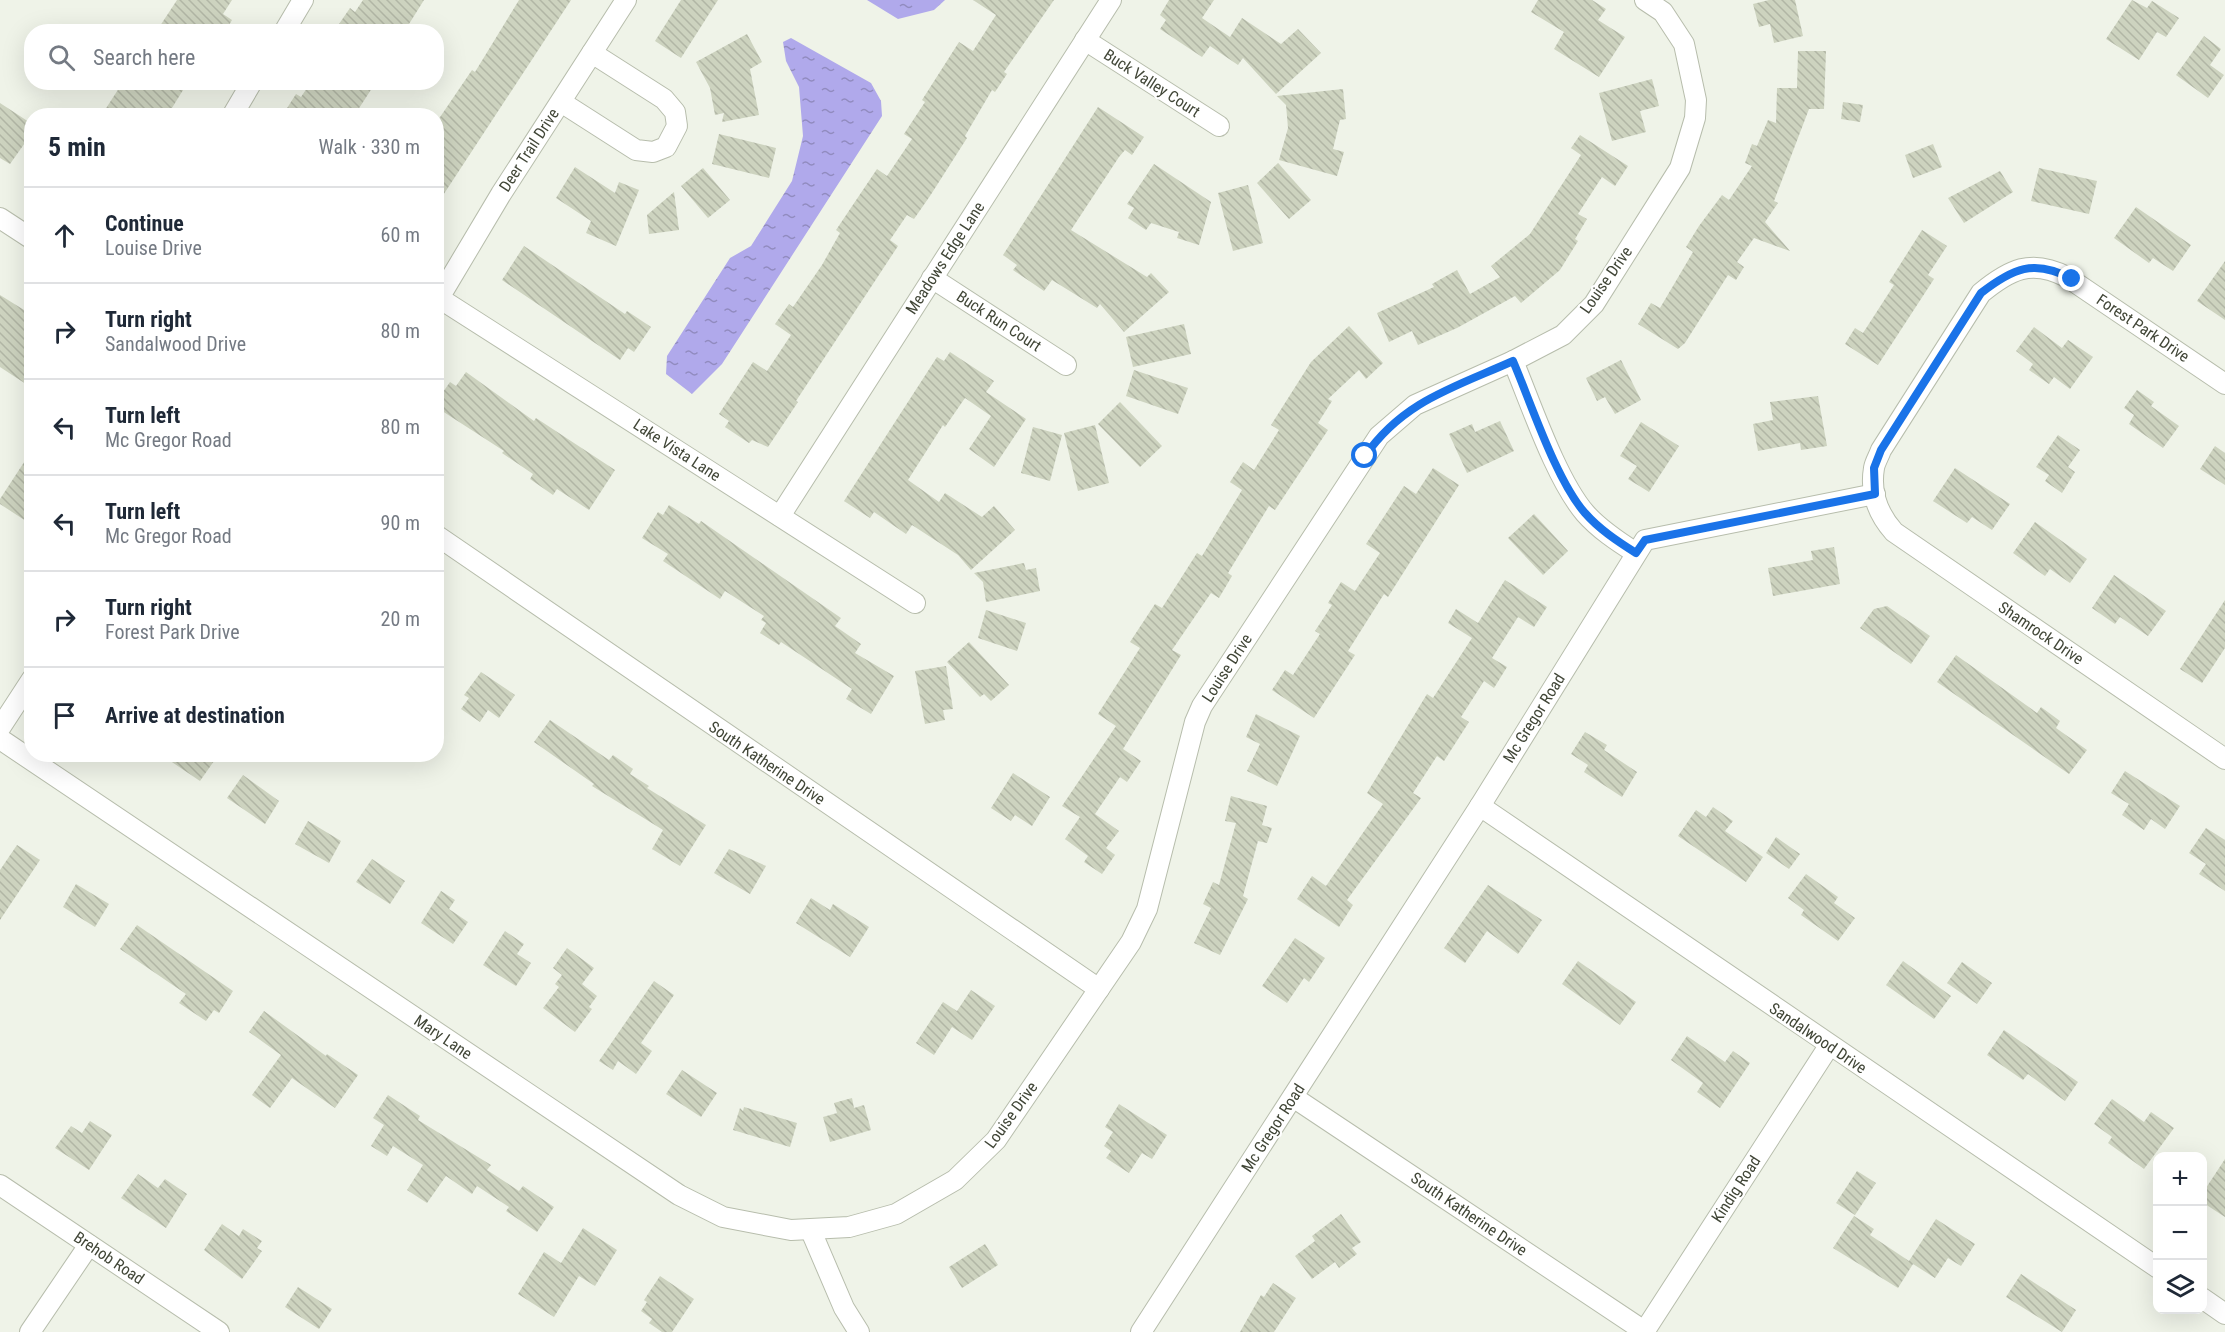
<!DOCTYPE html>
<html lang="en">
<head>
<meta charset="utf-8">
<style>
  body { margin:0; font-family:"Roboto Condensed",sans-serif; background:#f6f6f7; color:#1f2937 }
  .controls { position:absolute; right:18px; bottom:18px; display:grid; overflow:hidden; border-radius:12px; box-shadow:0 6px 24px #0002 }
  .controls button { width:54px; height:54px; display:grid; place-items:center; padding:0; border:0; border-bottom:2px solid #e0e1e3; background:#fff; color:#1f2937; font:30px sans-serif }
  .stop { position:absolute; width:18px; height:18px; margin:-14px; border:4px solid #1a73e8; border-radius:50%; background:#fff }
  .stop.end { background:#1a73e8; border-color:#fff; box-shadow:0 2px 6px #0008 }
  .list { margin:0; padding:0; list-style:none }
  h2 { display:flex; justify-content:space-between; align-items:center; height:78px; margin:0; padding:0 24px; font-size:26px }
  h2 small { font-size:20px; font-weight:400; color:#747a83 }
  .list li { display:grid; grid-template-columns:39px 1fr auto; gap:18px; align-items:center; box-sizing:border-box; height:96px; padding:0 24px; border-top:2px solid #e0e1e3 }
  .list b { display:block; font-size:22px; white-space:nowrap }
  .list p { margin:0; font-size:20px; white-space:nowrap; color:#747a83 }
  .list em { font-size:20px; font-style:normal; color:#747a83 }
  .icon { flex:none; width:33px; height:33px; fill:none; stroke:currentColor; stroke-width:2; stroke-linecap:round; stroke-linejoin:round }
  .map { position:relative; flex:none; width:2225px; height:1332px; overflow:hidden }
  .search { position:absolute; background:#fff; box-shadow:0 6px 24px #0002; left:24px; top:24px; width:420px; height:66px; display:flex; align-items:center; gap:15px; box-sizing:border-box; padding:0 21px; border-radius:24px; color:#747a83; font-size:22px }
  .panel { position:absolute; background:#fff; box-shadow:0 6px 24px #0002; left:24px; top:108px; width:420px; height:654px; border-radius:24px }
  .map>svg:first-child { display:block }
  .water { fill:url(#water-ripples) }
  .building { fill:url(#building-back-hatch) }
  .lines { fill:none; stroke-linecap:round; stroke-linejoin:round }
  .street-casing { stroke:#b7bdac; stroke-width:22 }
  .street { stroke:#fff; stroke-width:20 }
  .route { stroke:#1a73e8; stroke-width:8 }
  .labels { text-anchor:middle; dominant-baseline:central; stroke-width:4.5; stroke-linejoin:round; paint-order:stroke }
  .street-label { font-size:16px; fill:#414637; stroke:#fff }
</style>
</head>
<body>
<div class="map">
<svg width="2225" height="1332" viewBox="0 0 2225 1332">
  <defs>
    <pattern id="water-ripples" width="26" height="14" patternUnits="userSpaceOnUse" patternTransform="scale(1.5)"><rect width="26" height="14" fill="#b0a9eb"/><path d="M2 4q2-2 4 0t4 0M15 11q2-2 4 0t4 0" fill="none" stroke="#918bbf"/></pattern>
    <pattern id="building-back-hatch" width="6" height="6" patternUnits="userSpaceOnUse" patternTransform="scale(1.5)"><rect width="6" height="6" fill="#cdd3bf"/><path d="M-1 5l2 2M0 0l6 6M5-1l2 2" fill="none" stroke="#b1b6a5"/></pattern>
  </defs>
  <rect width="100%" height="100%" fill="#eff3e8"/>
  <g class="water">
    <polygon points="867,0 945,0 934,10 898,19"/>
    <polygon points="791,38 871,83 881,101 882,116 722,364 692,394 666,374 667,356 730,258 751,246 792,181 803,136 799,87 786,61 783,42"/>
  </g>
  <g class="building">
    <polygon points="177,0 232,0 223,14 232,20 225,32 156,32"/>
    <polygon points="363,0 424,0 404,32 338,32 342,26 339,24 350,8 355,12"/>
    <polygon points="519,0 571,0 436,206 436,123 472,70 475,72"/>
    <polygon points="681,0 718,0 681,58 655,41"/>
    <polygon points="973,0 1054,0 1004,72 1007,74 995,92 992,90 965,136 967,138 930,196 914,219 907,215 890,240 898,246 796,401 798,402 768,447 752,440 749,443 725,427 729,421 719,414 753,362 767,371 791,335 775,324 789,304 793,307 822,265 840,233 836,230 877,169 887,176 912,139 904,134 925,102 922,100 959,42 973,51 996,15"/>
    <polygon points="1169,0 1214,0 1202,18 1230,37 1242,18 1281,44 1298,29 1321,53 1276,94 1243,58 1238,65 1210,46 1202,57 1160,29 1166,20 1160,15"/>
    <polygon points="1538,0 1592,0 1606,9 1598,20 1625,37 1599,77 1554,49 1564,32 1531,12"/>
    <polygon points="1769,0 1795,0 1803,36 1774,43 1770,24 1759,27 1753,4"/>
    <polygon points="2132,0 2147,8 2152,1 2179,18 2166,37 2157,32 2139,60 2106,39"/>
    <polygon points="747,34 762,62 750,69 759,115 722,122 724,113 715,115 710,88 696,62"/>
    <polygon points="2204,36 2221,49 2210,65 2224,75 2208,98 2176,75"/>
    <polygon points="1798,51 1826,51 1824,109 1809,109 1774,201 1778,203 1765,222 1790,251 1754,238 1737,262 1744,267 1736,280 1728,275 1685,343 1678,349 1638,324 1651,303 1660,308 1693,252 1686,247 1699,226 1722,195 1729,200 1752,166 1745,163 1752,144 1757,146 1768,120 1776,123 1777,88 1797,88"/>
    <polygon points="1652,79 1659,106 1640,111 1646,132 1612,141 1599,93"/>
    <polygon points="123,82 188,82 167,116 101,116"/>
    <polygon points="311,82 376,82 354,116 282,116 296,94 301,97"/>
    <polygon points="1343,89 1346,119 1340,120 1333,149 1344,152 1337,176 1279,160 1288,128 1286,105 1277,96"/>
    <polygon points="1843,102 1863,105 1860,122 1841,119"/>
    <polygon points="0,103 32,124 32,133 10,164 0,158"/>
    <polygon points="1098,107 1144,137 1132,155 1125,150 1119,157 1071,230 1147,277 1151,273 1169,292 1124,332 1100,304 1097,308 1052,280 1044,291 1013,270 1017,265 1003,255"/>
    <polygon points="719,134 776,148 769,178 712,164"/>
    <polygon points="1580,135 1628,166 1615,186 1602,177 1578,214 1587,219 1575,239 1578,241 1560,270 1521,303 1515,296 1457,328 1418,345 1412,331 1389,342 1377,313 1434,287 1432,284 1457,270 1470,294 1500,277 1491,266 1530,234 1581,155 1571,148"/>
    <polygon points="1933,144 1942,167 1913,178 1905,155"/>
    <polygon points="1278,163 1311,200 1289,219 1257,183"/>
    <polygon points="1154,164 1211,202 1199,245 1177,238 1179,232 1151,223 1146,230 1128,218 1134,208 1127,204"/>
    <polygon points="575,167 615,193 619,182 639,190 616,246 586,233 591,221 556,198"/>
    <polygon points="703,168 730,200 708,218 681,186"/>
    <polygon points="2039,168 2097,181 2089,214 2031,201"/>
    <polygon points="2000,171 2013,192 1964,223 1948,198"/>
    <polygon points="1248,185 1263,243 1233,251 1218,193"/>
    <polygon points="674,192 679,230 649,234 647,215"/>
    <polygon points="2136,207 2191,245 2173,271 2153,258 2149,263 2114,238"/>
    <polygon points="1922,230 1947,246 1928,275 1934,279 1878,365 1845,344 1855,328 1863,333 1894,285 1889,282"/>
    <polygon points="524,246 625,314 627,311 651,327 634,352 628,348 620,360 502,280"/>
    <polygon points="2225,261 2225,320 2197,301"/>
    <polygon points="0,295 32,315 32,388 0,367"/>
    <polygon points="1184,324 1191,354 1133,367 1126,337"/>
    <polygon points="1349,326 1383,363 1366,379 1359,370 1328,399 1332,401 1318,423 1328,430 1275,510 1269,506 1228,573 1232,576 1219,598 1211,593 1172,650 1181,655 1123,749 1141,761 1127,782 1120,777 1095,814 1119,831 1106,848 1115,855 1102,874 1084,862 1088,856 1065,839 1080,817 1062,806 1116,726 1098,714 1140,648 1130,642 1155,604 1162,608 1197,553 1202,556 1242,490 1230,482 1243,462 1254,470 1279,430 1271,425 1311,362"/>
    <polygon points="2034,327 2062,348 2068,340 2093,357 2070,389 2054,377 2049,384 2029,370 2033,364 2016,351"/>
    <polygon points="950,352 994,381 986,392 1026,419 994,467 969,449 991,416 965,398 945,427 943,425 908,480 939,502 945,493 982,517 994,506 1015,530 971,570 958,555 912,525 906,534 874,512 870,518 844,501 937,357 944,361"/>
    <polygon points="1621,360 1641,400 1615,414 1605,397 1597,401 1586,378"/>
    <polygon points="1134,370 1188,388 1178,414 1126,396"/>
    <polygon points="466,372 534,421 536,418 615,470 589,510 557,489 553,495 530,479 533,474 502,453 504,451 436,407 436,402 450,382 456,386"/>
    <polygon points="2137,390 2154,402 2151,406 2179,426 2163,448 2129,424 2134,415 2124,408"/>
    <polygon points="1818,396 1827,446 1801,450 1800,443 1758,451 1753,424 1773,420 1770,402"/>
    <polygon points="1120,402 1162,446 1140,467 1098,424"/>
    <polygon points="1500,421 1514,451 1467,473 1449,434 1472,424 1475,432"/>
    <polygon points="1641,422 1679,446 1649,492 1628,479 1637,466 1620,456"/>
    <polygon points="1095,425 1109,483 1078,491 1064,433"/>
    <polygon points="1033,427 1062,435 1050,481 1021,473"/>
    <polygon points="2058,435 2080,450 2068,467 2075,472 2062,493 2045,481 2049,475 2036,467"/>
    <polygon points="2215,446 2225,453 2225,485 2200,469"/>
    <polygon points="32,450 32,525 0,504 0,499"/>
    <polygon points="1433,468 1459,485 1388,597 1384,594 1348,651 1355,655 1314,718 1272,690 1285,670 1293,675 1320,634 1315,631 1332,605 1328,603 1341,582 1355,591 1380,553 1366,544 1404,486 1416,494"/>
    <polygon points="1955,468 2010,504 1992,530 1972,517 1967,523 1933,501"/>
    <polygon points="669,505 699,524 701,521 841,618 835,626 861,644 855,653 894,676 871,714 846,699 852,689 781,642 779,645 760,633 766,623 761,620 764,616 725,591 720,599 663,561 668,554 642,538 658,512 663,515"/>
    <polygon points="1534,514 1568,551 1543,575 1508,538"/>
    <polygon points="2035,522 2087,559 2070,583 2050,569 2045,576 2013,553"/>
    <polygon points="1834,547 1840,584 1773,596 1768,568 1813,560 1811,551"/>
    <polygon points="1024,563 1026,570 1036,568 1040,591 986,602 983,582 974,573"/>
    <polygon points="2114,575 2166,611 2148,636 2120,617 2115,624 2092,608"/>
    <polygon points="1505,580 1547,607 1534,627 1518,617 1492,658 1507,667 1494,688 1484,681 1461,717 1469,722 1444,761 1437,756 1413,793 1421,798 1347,900 1353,905 1339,927 1297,899 1312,876 1326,886 1383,804 1367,793 1427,694 1433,698 1472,638 1448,623 1456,609 1478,623"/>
    <polygon points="2225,600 2225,648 2202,683 2180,669"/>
    <polygon points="1887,606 1930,636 1911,664 1860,628 1874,609"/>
    <polygon points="986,610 1026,623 1017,651 978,638"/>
    <polygon points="969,642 1009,685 991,701 984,694 980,697 947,662"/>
    <polygon points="1956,655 2037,713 2041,707 2060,721 2056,728 2087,750 2069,774 1937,682"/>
    <polygon points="946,666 953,709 943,710 945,720 925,724 915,671"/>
    <polygon points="481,672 515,695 499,718 488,710 480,722 461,709 469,698 464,695"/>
    <polygon points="1256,714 1300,736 1277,786 1247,771 1260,744 1246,737"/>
    <polygon points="550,720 609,760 613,755 633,769 630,774 649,786 647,788 706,825 680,866 652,849 663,830 592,786 594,784 534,742"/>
    <polygon points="1585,732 1607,745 1604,750 1637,772 1622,797 1584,772 1588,765 1571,754"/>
    <polygon points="160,754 219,754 200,781"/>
    <polygon points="2125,771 2180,806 2165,829 2151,819 2144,830 2122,815 2129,804 2111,793"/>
    <polygon points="1013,773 1050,797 1032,826 1015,815 1011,821 991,808"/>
    <polygon points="243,775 279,801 265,824 227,798"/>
    <polygon points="1231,796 1267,806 1262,825 1272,828 1267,843 1258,841 1243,896 1248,899 1220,955 1194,943 1211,908 1203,904 1213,882 1219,885 1236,823 1225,821"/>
    <polygon points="1713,807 1733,821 1725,831 1763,857 1746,882 1678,836 1696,810 1706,817"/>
    <polygon points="308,821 341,841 329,863 295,844"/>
    <polygon points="2206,828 2225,840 2225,891 2199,874 2206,864 2189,853"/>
    <polygon points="1776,837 1800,854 1789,869 1766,853"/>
    <polygon points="17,845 40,860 0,920 0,870"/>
    <polygon points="729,849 766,866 750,894 714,873"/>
    <polygon points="372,859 405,881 390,904 356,882"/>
    <polygon points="1806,874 1838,897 1834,903 1855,918 1838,941 1801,915 1804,910 1788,898"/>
    <polygon points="76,884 109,904 95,927 63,907"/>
    <polygon points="1488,885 1542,920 1518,954 1487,931 1465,963 1444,948"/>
    <polygon points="441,891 455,900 449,909 468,922 453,944 421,923"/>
    <polygon points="811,898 830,910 833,904 869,927 850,957 796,923"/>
    <polygon points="137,925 233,991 219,1013 214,1010 206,1021 179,1003 186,994 120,949"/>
    <polygon points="505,931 524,944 517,954 531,963 516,986 483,965"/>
    <polygon points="1295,938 1325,958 1309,982 1304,978 1287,1003 1262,986"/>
    <polygon points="567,948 594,968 582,984 597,996 589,1007 592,1009 575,1032 543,1008 559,987 555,984 562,975 553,968"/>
    <polygon points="1578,961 1636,1002 1620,1025 1562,984"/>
    <polygon points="1903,961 1951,996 1934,1019 1886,985"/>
    <polygon points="1962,962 1992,983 1977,1004 1947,983"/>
    <polygon points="654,981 674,995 641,1043 652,1051 636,1074 618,1061 613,1070 599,1061"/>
    <polygon points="971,990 995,1006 972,1040 952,1027 934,1055 916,1043 943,1002 957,1011"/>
    <polygon points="264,1011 326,1056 327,1054 358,1075 335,1108 292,1078 270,1108 252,1095 281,1055 249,1032"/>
    <polygon points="2004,1030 2078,1082 2065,1101 2028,1074 2023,1080 1987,1055"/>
    <polygon points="1687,1036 1725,1062 1733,1051 1750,1063 1720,1108 1697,1092 1703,1083 1671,1060"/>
    <polygon points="682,1070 717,1093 701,1117 666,1094"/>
    <polygon points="388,1095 420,1116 418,1120 491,1165 487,1170 519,1191 523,1186 554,1207 537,1232 506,1211 509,1207 477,1186 472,1194 446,1176 427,1203 407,1190 423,1165 393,1146 387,1156 371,1146 384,1125 373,1118"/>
    <polygon points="852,1098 854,1108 864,1105 871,1130 830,1142 823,1117 837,1113 834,1103"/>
    <polygon points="2112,1099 2144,1122 2151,1112 2174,1128 2144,1169 2108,1143 2112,1137 2094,1124"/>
    <polygon points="1119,1104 1167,1135 1152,1159 1142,1153 1129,1173 1106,1158 1111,1151 1104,1146 1113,1132 1105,1127"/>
    <polygon points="744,1107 797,1123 790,1147 733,1130 740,1108 743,1111"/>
    <polygon points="90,1121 112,1135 89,1170 55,1148 71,1126 82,1133"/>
    <polygon points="2225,1159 2225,1217 2202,1202 2202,1194"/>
    <polygon points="1857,1171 1876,1183 1855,1215 1836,1203"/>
    <polygon points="138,1174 158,1188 165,1179 187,1194 166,1228 121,1198"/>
    <polygon points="1341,1214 1361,1242 1352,1248 1357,1254 1339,1268 1335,1262 1312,1279 1295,1256 1315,1241 1312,1236"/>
    <polygon points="1854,1216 1874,1229 1870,1235 1909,1261 1936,1219 1975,1244 1961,1266 1948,1258 1935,1278 1913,1264 1898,1288 1833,1248"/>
    <polygon points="222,1224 239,1236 243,1229 262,1241 257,1248 262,1251 242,1279 204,1250"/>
    <polygon points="583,1228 617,1250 595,1286 579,1276 554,1317 518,1294 544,1252 561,1263"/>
    <polygon points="985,1244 998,1265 962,1288 949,1267"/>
    <polygon points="2021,1274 2076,1310 2062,1332 2006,1297"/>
    <polygon points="660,1276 694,1299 672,1332 662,1332 649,1323 652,1319 641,1311 647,1302 644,1300"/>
    <polygon points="1273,1283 1296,1298 1274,1332 1240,1332 1261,1295 1264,1297"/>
    <polygon points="298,1287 332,1309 319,1329 285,1307"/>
  </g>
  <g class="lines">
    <g class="street-casing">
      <g id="street">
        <polyline points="284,32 303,0"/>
        <polyline points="1085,40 1219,126"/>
        <polyline points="561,102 636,150 653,152 666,147 677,126 675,112 664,99 592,53"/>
        <polyline points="232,116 252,82"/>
        <polyline points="0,218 32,239"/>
        <polyline points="932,278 1066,365"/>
        <polyline points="439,298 915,603"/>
        <polyline points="436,303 501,194 626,0"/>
        <path d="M1513,361C1531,404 1556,479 1585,513C1599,529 1617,541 1636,553"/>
        <path d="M2225,384L2067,277C2031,258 2009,270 1981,293L1881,450C1879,456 1875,462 1874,468C1870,492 1878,514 1894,532L2225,759"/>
        <polyline points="780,516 1111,0"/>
        <polyline points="436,535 1099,989"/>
        <polyline points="0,728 32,679"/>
        <polyline points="0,739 679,1195 723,1217 791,1230 849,1227 896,1214 955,1180 996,1140 1131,942 1147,909 1195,722 1202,706 1379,436 1415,405 1513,361 1563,335 1594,304 1680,168 1695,118 1696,100 1684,44 1663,12 1645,0"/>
        <polyline points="1480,806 2158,1268"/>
        <polyline points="1293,1097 1644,1331"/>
        <polyline points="0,1185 219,1332"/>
        <polyline points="811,1231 844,1308 859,1332"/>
        <polyline points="2202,1298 2225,1314"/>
        <polyline points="30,1332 89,1245"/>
        <polyline points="1141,1332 1480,806 1645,540 1875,494"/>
        <polyline points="1644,1332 1829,1046"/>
      </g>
    </g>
    <use href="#street" class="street"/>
  </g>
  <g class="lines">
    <path class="route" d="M1365,456C1403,401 1455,387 1513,361C1531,403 1556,480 1585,513C1599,529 1617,541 1636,553L1645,540L1875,494L1874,468L1881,450L1981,293C2012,269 2034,258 2072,279"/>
  </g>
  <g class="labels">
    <g class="street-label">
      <text transform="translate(1152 83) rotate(33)">Buck Valley Court</text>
      <text transform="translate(529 150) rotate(-57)">Deer Trail Drive</text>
      <text transform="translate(945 258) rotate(-57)">Meadows Edge Lane</text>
      <text transform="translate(1606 280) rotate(-55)">Louise Drive</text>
      <text transform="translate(999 321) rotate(33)">Buck Run Court</text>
      <text transform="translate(2143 328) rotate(34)">Forest Park Drive</text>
      <text transform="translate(677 450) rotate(33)">Lake Vista Lane</text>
      <text transform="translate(2041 633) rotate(34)">Shamrock Drive</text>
      <text transform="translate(1227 668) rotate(-57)">Louise Drive</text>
      <text transform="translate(1534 718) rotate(-58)">Mc Gregor Road</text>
      <text transform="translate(767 763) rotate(34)">South Katherine Drive</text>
      <text transform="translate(443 1037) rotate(34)">Mary Lane</text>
      <text transform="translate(1818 1038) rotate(34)">Sandalwood Drive</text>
      <text transform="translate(1011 1115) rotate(-54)">Louise Drive</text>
      <text transform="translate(1273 1128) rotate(-57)">Mc Gregor Road</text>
      <text transform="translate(1736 1189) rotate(-57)">Kindig Road</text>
      <text transform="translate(1469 1214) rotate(34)">South Katherine Drive</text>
      <text transform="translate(109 1258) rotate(34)">Brehob Road</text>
    </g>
  </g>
</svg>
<div class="controls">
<button>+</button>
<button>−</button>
<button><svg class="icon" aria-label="layers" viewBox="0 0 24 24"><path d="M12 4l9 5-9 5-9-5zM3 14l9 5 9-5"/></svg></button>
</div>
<div class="stop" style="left:1365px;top:456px"></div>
<div class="stop end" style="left:2072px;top:279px"></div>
<div class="search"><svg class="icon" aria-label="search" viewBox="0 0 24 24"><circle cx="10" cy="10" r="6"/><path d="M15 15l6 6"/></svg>Search here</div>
<section class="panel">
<h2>5 min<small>Walk · 330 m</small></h2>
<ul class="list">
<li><svg class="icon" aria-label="ahead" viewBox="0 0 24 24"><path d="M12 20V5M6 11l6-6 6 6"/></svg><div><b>Continue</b><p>Louise Drive</p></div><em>60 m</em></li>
<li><svg class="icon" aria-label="right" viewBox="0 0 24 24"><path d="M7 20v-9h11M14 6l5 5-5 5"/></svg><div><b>Turn right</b><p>Sandalwood Drive</p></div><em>80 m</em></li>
<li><svg class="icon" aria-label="left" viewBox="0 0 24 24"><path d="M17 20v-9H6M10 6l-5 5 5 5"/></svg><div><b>Turn left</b><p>Mc Gregor Road</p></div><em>80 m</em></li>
<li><svg class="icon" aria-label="left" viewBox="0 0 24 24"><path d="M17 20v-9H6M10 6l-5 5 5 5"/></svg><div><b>Turn left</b><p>Mc Gregor Road</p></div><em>90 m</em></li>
<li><svg class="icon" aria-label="right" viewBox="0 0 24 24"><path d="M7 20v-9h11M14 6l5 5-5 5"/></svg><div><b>Turn right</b><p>Forest Park Drive</p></div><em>20 m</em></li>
<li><svg class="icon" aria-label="arrive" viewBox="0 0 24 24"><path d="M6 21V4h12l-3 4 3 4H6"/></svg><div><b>Arrive at destination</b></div></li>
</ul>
</section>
</div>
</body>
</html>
